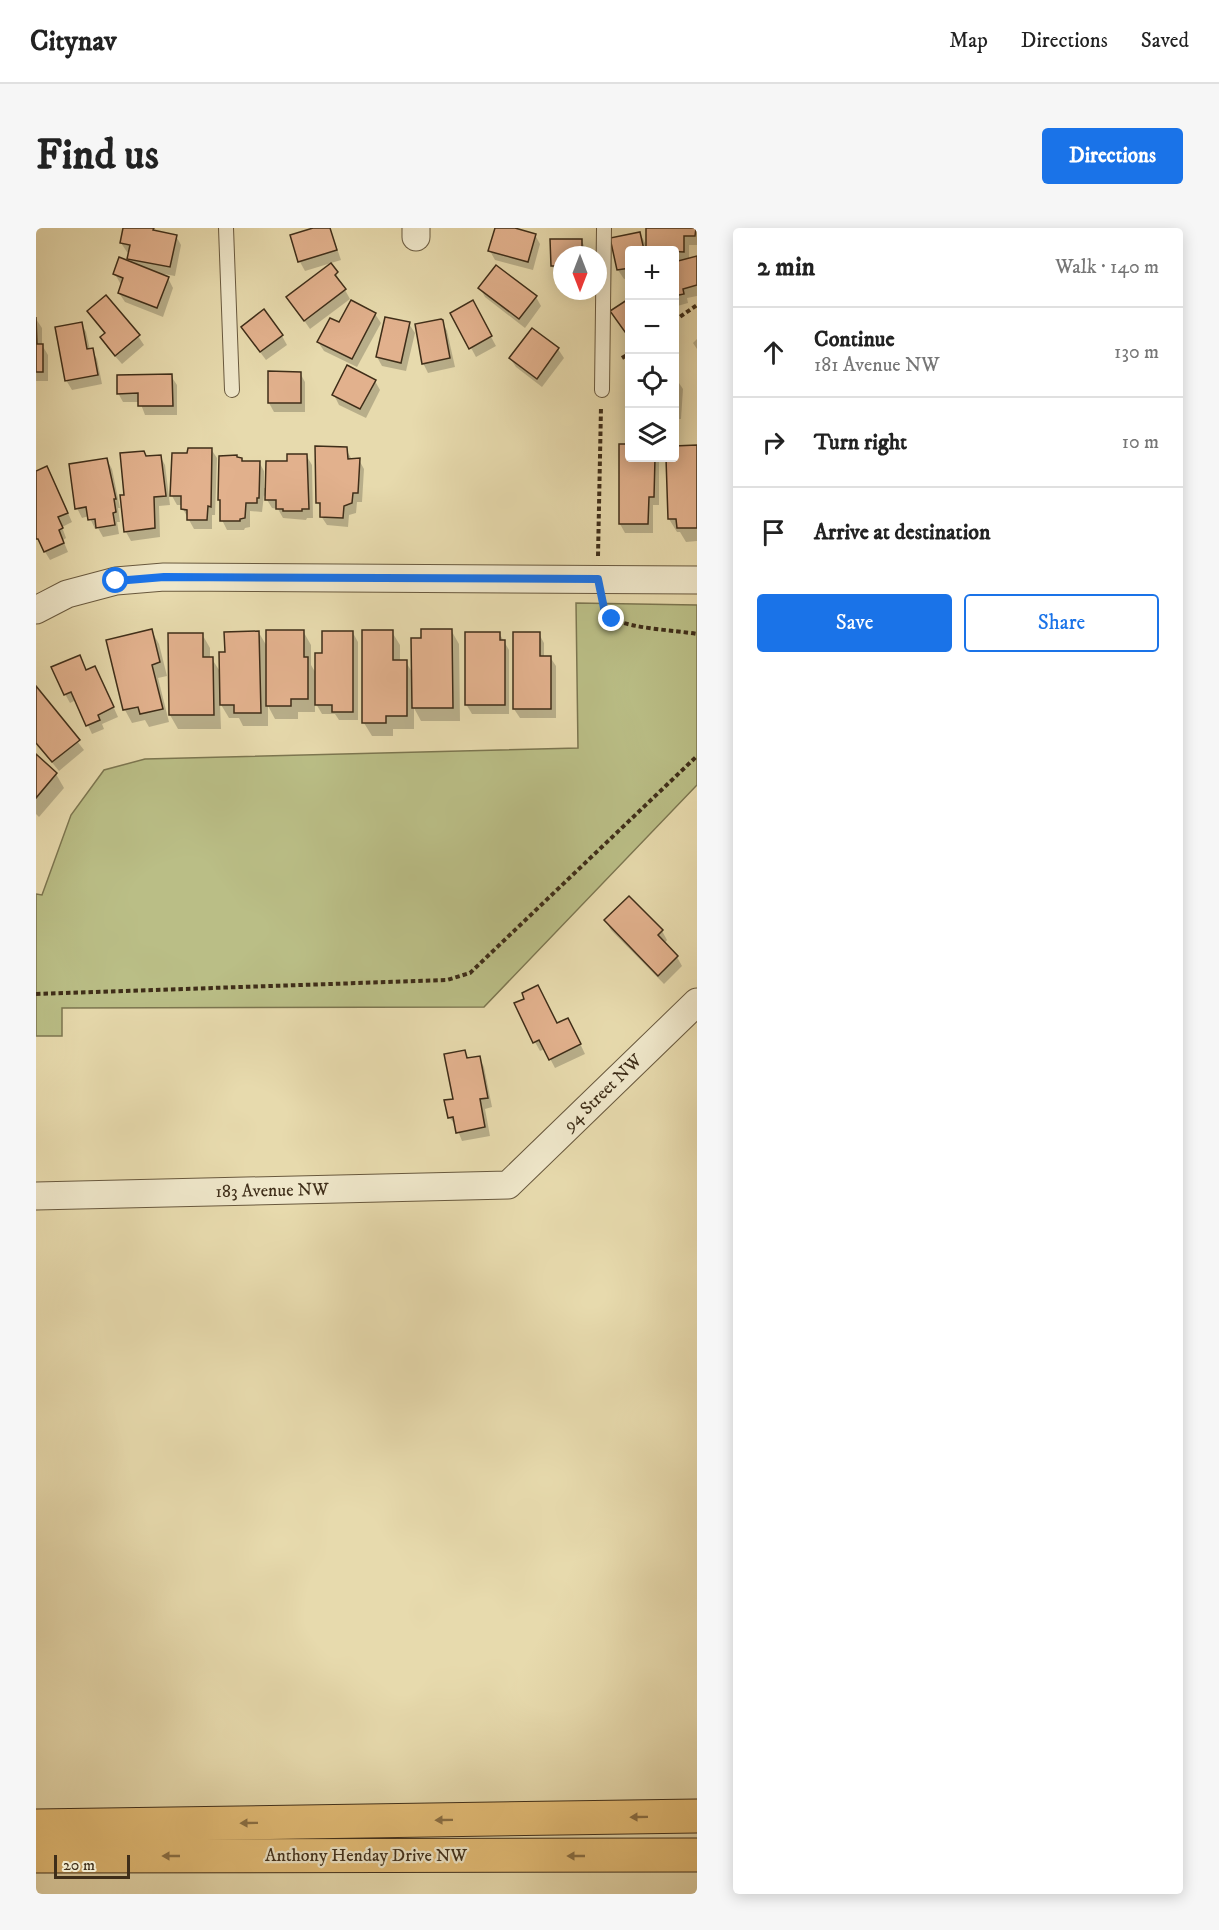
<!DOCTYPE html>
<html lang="en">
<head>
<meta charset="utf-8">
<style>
  body { margin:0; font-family:"IM FELL DW Pica",serif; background:#f6f6f6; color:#222 }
  .controls { position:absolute; right:18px; top:18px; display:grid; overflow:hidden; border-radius:6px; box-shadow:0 3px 15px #0003 }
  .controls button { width:54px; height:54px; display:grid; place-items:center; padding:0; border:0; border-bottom:2px solid #e0e0e0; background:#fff; color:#222; font:30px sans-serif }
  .compass { position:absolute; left:517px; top:18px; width:54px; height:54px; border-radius:50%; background:#fff; box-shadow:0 3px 15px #0003; rotate:180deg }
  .scale { position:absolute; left:18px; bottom:15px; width:76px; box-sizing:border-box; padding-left:6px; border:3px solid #3f2e19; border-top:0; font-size:16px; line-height:21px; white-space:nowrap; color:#3f2e19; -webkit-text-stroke:4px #efe7ca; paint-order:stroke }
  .stop { position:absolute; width:18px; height:18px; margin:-14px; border:4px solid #1a73e8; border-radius:50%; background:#fff }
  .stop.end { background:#1a73e8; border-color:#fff; box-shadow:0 2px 6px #0008 }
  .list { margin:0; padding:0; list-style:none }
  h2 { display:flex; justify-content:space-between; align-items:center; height:78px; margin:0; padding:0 24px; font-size:26px }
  h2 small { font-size:20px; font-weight:400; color:#767676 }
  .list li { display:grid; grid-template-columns:39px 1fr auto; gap:18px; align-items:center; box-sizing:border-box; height:90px; padding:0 24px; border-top:2px solid #e0e0e0 }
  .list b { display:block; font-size:22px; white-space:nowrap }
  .list p { margin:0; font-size:20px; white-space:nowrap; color:#767676 }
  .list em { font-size:20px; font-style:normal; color:#767676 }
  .actions { display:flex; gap:12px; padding:18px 24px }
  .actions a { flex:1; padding:14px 0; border:2px solid #1a73e8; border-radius:6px; text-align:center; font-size:21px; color:#1a73e8 }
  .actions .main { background:#1a73e8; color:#fff }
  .icon { flex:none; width:33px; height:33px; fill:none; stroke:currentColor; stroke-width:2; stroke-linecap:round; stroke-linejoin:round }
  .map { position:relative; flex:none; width:661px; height:1666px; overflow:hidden; border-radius:6px }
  header { display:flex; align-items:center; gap:36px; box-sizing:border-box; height:84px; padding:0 30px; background:#fff; border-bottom:2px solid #e0e0e0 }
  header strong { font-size:28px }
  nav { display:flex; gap:33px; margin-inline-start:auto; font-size:21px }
  .intro { display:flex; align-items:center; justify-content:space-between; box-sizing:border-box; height:144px; padding:0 36px }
  h1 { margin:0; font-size:42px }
  .button { padding:15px 27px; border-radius:6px; background:#1a73e8; color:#fff; font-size:21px; font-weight:700 }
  main { display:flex; gap:36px; padding:0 36px }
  aside { flex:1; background:#fff; border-radius:6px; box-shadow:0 3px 15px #0003 }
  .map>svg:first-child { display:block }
  .green { fill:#babe86; stroke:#7c7650; stroke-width:1.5 }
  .shadow { fill:#0003 }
  .building { fill:#e2b18d; stroke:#3f2e19; stroke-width:1.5 }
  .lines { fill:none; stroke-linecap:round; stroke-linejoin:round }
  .lane-casing { stroke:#69593e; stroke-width:16 }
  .street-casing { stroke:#69593e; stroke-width:29 }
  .highway-casing { stroke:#3f2e19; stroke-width:35 }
  .path { stroke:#3f2e19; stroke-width:4; stroke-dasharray:4.5 3; stroke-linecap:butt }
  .lane { stroke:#efe7ca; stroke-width:14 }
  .street { stroke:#efe7ca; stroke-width:27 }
  .highway { stroke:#e4bd76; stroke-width:33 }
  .oneway { fill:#896e43 }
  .route { stroke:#1a73e8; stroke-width:8 }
  .labels { text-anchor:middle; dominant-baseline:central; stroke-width:4.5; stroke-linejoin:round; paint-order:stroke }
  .street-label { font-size:18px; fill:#3f2e19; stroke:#efe7ca }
</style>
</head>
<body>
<header>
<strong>Citynav</strong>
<nav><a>Map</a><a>Directions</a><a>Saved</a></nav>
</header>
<div class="intro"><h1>Find us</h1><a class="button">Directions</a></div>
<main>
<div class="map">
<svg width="661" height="1666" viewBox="0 0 661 1666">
  <rect width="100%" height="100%" fill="#e7daad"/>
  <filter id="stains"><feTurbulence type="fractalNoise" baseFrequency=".00333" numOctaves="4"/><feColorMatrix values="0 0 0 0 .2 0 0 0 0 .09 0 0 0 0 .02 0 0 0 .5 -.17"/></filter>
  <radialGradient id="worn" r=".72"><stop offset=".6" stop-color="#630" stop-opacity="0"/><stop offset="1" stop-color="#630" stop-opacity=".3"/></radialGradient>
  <polygon class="green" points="540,375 661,377 661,557 448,779 26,780 26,808 0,808 0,666 6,667 35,587 68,542 109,531 542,520"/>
  <g class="shadow">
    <polygon points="88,0 110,0 140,8 145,17 139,48 122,45 122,46 132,50 137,60 127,89 89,74 83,65 87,56 84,55 79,46 95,35 93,31 94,25 91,24 85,15"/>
    <polygon points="282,0 294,0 305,32 269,43 264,34 256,8"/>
    <polygon points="460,0 473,0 499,7 504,16 497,42 459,32 454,23"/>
    <polygon points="612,0 661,0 661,17 653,17 653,32 661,29 661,68 651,70 652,75 638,79 638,35 645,34 638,33 638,22 594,22 594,50 588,51 582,42 576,11 604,5 612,21"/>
    <polygon points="516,12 545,12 550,21 550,27 526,27 526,47 521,47 516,38"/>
    <polygon points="295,37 314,71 274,101 252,69"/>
    <polygon points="444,60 500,69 505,78 489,100 449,69"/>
    <polygon points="436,74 460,118 440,129 416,85"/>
    <polygon points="53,83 102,108 108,117 86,136 71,119 66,110 70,106"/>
    <polygon points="339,86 345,95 321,139 288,123 282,114 304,96"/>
    <polygon points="0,91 6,100 6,117 12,127 12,153 0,153"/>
    <polygon points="406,93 411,103 419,139 392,145 387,135"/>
    <polygon points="45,95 50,104 54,122 56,122 61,131 66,156 36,162 30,152"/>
    <polygon points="373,96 379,105 370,143 346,138 341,129"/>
    <polygon points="496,102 522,121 528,130 506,159 480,139 474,130"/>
    <polygon points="212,108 246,108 251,117 230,132"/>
    <polygon points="661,111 661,121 657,115"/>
    <polygon points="264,145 269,154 269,184 238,184 233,175"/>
    <polygon points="135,148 141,157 141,187 109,187 104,174 87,174 82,165"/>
    <polygon points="638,152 641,152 647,161 645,191 638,191"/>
    <polygon points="339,153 344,162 330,190 303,177 298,167"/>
    <polygon points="661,218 661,313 650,314 644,304 641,304 633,291 632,230 638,230"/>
    <polygon points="175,221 181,230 179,287 176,287 176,301 158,301 147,281 147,277 141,277 136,268 153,227"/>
    <polygon points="310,221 316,232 323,232 328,241 326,274 321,274 320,285 313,287 312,299 291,297 285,288 285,280 282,275"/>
    <polygon points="270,227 276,237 277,290 271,290 270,292 247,290 242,281 236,280 228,267 226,284 214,283 214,299 209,300 208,302 191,302 186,292 207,235 223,234 228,243 228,260 231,260 252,235"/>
    <polygon points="124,228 129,237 134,277 123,278 124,309 95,313 90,304 86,269 89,268 110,229"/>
    <polygon points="594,230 622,230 623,232 623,277 617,277 617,305 589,305 584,296"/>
    <polygon points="71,232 76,241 84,280 82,280 84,294 81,294 83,306 67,309 62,300 59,301 53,288 46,290 41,280"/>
    <polygon points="0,244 16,249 36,294 26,299 30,310 27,312 32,324 14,332 0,309"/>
    <polygon points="115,402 123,416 131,448 122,450 133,494 113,499 109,492 96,495 89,482 72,413"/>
    <polygon points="415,402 423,416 424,493 385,493 378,480 378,501 357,501 357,508 336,508 328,495 356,404 364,417 364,434 370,434 377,446 386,412"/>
    <polygon points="267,403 275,417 275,437 281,447 288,426 317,405 322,414 322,492 303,492 299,486 286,486 279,474 279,484 262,484 262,491 239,491 232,478 232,498 207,498 203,490 193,490 184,475 185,501 142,501 134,487 166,406 174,420 174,431 176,431 185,445 190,426 223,405 232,420"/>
    <polygon points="463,405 473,422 473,486 436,486 430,476"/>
    <polygon points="478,406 503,406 508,415 508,429 514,429 520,438 520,490 484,490 478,481"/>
    <polygon points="48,438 51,444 64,449 82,489 66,496 68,501 56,506 40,472 34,475 29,466"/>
    <polygon points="0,461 48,522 23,543 0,515"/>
    <polygon points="0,528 20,546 28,560 3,589 0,586"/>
    <polygon points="593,670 626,703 631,712 628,716 641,729 646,738 628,756 575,702 569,692"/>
    <polygon points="521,797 537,801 549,826 519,840 509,821 504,823 499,814"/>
    <polygon points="428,824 433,831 443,829 448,839 456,879 449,881 454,908 426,913 420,898 413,889"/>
  </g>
  <g class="building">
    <polygon points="87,0 118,0 117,2 141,7 134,39 91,31 94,17 84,15"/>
    <polygon points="277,0 294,0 301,22 262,34 254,7"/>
    <polygon points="459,0 479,0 500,6 492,34 452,23"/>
    <polygon points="610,0 660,0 659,8 648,8 648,24 610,22"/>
    <polygon points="604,4 608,22 594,22 594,40 581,42 574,10"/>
    <polygon points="514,11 546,11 546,27 526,27 526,38 515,38"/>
    <polygon points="661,28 661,57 647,61 648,66 638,68 638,34"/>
    <polygon points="83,29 133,49 121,80 82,65 87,50 77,46"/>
    <polygon points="295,35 302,44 299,47 310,61 268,93 250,69"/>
    <polygon points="460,37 501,68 483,91 442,60"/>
    <polygon points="70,67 104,107 79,128 64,109 69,105 51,83"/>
    <polygon points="594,70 594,111 574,83"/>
    <polygon points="315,72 340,85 316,131 281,114 294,90 303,94"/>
    <polygon points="437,72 456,108 433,121 414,85"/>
    <polygon points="228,81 247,107 224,124 205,99"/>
    <polygon points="0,89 1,116 7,116 7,144 0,144"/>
    <polygon points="349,89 374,94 365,135 340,129"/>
    <polygon points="405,91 407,92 414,130 386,136 379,96"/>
    <polygon points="46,94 51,121 57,120 62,147 29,153 19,99"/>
    <polygon points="496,100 523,120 501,151 473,130"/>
    <polygon points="311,137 340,152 324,181 296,167"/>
    <polygon points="232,143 265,144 265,175 232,175"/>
    <polygon points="136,146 137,178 102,178 102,165 81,166 81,147"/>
    <polygon points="638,151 642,151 641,183 638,183"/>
    <polygon points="583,216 594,216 594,230 619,230 618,269 613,269 612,296 583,296"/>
    <polygon points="661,217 661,300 641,300 640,291 632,291 630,230 638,230 638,218"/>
    <polygon points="279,218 311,219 312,231 324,230 322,265 317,265 316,275 308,278 307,290 284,289 284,275 280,275"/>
    <polygon points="152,220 176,220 175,279 172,278 171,292 151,292 151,282 145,281 145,268 134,268 136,225 151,225"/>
    <polygon points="108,223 110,228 125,227 130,268 118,269 119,300 88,304 84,267 88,267 84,225"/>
    <polygon points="251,226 271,226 273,281 266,281 266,283 247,283 247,281 240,281 240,272 229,272 230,233 251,233"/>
    <polygon points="201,227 201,229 206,230 206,233 224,233 223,270 221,270 221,275 210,275 209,290 204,291 204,293 184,293 184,272 182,272 183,228"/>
    <polygon points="71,230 80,271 78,271 80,284 77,285 79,297 60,300 59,291 52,292 50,279 39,281 33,236"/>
    <polygon points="11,238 32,285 22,289 27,300 23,302 28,315 8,324 2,311 0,311 0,243"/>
    <polygon points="116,401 124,434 116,437 127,481 104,486 102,479 87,482 70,412"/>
    <polygon points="385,401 416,401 417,480 376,480 375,410 385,410"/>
    <polygon points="230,402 268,402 268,429 272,429 272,471 255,471 255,478 230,478"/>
    <polygon points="326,402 357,402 357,432 371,432 371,488 350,488 350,495 326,495"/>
    <polygon points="223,403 225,485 198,485 198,477 184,477 183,424 189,424 188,404"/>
    <polygon points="286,403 317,403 317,484 296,484 296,477 279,477 279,425 286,425"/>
    <polygon points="429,404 464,404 464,412 469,412 469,477 429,477"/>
    <polygon points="477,404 504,404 504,428 515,428 515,481 477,481"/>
    <polygon points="132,405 167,405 167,429 177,429 178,487 133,487"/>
    <polygon points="44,427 50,442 59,438 78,479 62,487 64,492 50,498 35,464 28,467 15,439"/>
    <polygon points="0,458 44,512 16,534 0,515"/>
    <polygon points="0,526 21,545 0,570"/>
    <polygon points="593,668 627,702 622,707 642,728 622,748 568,692"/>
    <polygon points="502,757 521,795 532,790 545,816 513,832 503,812 497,815 478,775 488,771 486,765"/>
    <polygon points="429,822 431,830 444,828 452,870 444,871 449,899 420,905 417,889 412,890 408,872 417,871 408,826"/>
  </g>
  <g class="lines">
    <g class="lane-casing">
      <g id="lane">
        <polyline points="190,0 196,162"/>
        <polyline points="566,162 568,0"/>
      </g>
    </g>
    <g class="street-casing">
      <g id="street">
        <polyline points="380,0 380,9"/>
        <polyline points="0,382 31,366 80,353 128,349 661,352"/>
        <polyline points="0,968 472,957 661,774"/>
      </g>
    </g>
    <g class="highway-casing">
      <g id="highway">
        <polyline points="0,1598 661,1588"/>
        <polyline points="0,1628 661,1627"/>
      </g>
    </g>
    <g class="path">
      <polyline points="638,93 661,77"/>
      <polyline points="586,130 594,125"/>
      <polyline points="562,328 565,179"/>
      <path d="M567,377C569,384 570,388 577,391C598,401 638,402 661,406"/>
      <polyline points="0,766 411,752 434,745 661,528"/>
    </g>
    <use href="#lane" class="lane"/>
    <use href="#street" class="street"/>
    <use href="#highway" class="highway"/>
  </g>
  <defs><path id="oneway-solid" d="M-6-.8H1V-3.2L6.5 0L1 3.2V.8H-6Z" transform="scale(1.5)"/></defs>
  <g class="oneway">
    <use href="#oneway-solid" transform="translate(603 1589) rotate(179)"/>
    <use href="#oneway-solid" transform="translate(408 1592) rotate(179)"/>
    <use href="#oneway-solid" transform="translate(213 1595) rotate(179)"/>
    <use href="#oneway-solid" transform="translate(135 1628) rotate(180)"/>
    <use href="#oneway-solid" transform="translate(540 1628) rotate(180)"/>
  </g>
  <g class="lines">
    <polyline class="route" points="80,353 128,349 562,351 569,385 576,391"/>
  </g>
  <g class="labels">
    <g class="street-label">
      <text transform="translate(567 865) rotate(-44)">94 Street NW</text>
      <text transform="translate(236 963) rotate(-1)">183 Avenue NW</text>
      <text x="330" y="1628">Anthony Henday Drive NW</text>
    </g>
  </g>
  <rect width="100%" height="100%" filter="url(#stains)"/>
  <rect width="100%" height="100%" fill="url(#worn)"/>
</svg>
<div class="controls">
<button>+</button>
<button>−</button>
<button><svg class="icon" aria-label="locate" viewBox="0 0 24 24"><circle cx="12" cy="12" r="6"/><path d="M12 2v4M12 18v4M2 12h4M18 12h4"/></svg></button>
<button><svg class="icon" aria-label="layers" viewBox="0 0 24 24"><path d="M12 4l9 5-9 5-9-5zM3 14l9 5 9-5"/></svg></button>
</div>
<svg class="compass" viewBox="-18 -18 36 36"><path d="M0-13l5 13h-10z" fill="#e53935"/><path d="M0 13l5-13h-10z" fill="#767676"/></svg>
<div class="scale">20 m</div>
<div class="stop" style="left:80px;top:353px"></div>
<div class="stop end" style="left:576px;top:391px"></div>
</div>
<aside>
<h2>2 min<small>Walk · 140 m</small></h2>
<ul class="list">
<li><svg class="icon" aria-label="ahead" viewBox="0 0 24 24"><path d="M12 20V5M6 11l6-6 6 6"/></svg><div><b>Continue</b><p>181 Avenue NW</p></div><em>130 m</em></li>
<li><svg class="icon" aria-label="right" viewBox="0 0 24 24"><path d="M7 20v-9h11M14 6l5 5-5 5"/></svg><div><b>Turn right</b></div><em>10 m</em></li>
<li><svg class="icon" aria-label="arrive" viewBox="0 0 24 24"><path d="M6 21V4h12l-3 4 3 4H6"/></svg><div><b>Arrive at destination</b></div></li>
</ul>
<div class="actions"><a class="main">Save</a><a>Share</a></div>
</aside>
</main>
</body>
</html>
